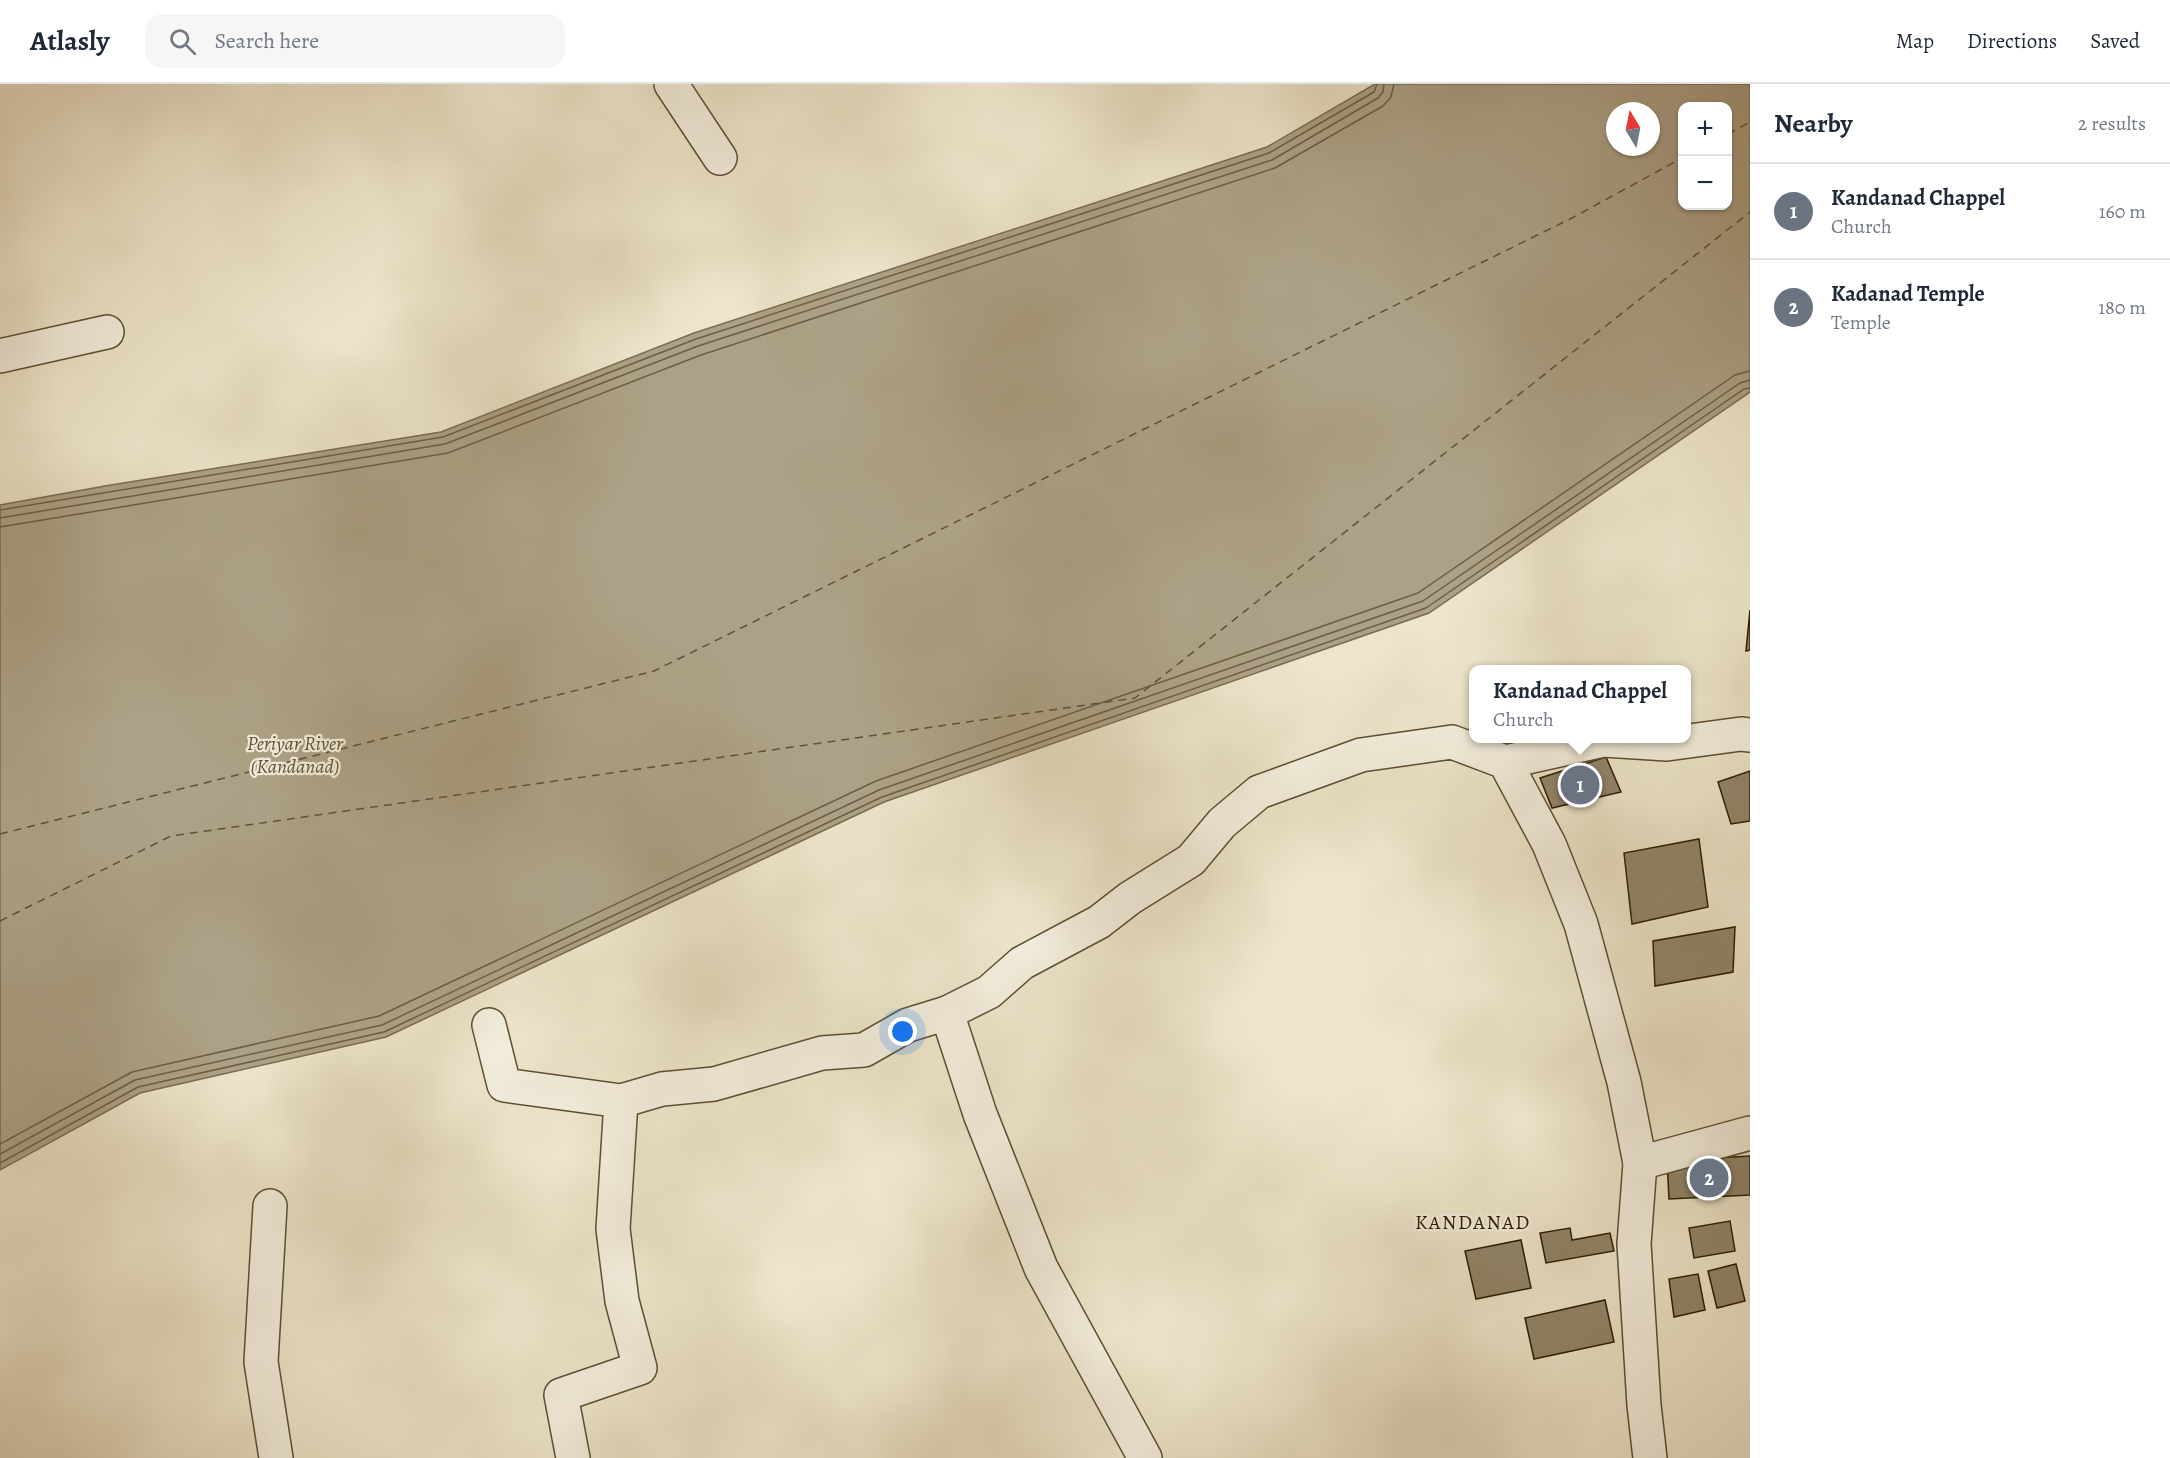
<!DOCTYPE html>
<html lang="en">
<head>
<meta charset="utf-8">
<style>
  body { margin:0; font-family:Alegreya,serif; background:#f6f6f7; color:#1f2937 }
  .controls { position:absolute; right:18px; top:18px; display:grid; overflow:hidden; border-radius:12px; box-shadow:0 2px 4px #0004 }
  .controls button { width:54px; height:54px; display:grid; place-items:center; padding:0; border:0; border-bottom:2px solid #e0e1e3; background:#fff; color:#1f2937; font:30px sans-serif }
  .compass { position:absolute; left:1606px; top:18px; width:54px; height:54px; border-radius:50%; background:#fff; box-shadow:0 2px 4px #0004; rotate:350deg }
  .you { position:absolute; left:903px; top:948px; width:21px; height:21px; margin:-15px; border:4px solid #fff; border-radius:50%; background:#1a73e8; box-shadow:0 0 0 9px #1a73e833 }
  .badge { display:grid; place-items:center; width:39px; height:39px; border-radius:50%; background:#8f2418; color:#fff; font-size:20px; font-weight:700 }
  .pin { position:absolute; translate:-50% -50%; border:3px solid #fff; box-shadow:0 2px 6px #0006 }
  .popup { position:absolute; left:1469px; top:581px; width:222px; height:78px; box-sizing:border-box; display:grid; place-content:center; border-radius:12px; background:#fff; filter:drop-shadow(0 2px 4px #0005); font-size:20px; white-space:nowrap; color:#747a83 }
  .popup b { font-size:22px; color:#1f2937 }
  .popup::after { content:''; position:absolute; left:50%; top:100%; margin-left:-12px; border:12px solid transparent; border-top-color:#fff }
  .list { margin:0; padding:0; list-style:none }
  h2 { display:flex; justify-content:space-between; align-items:center; height:78px; margin:0; padding:0 24px; font-size:26px }
  h2 small { font-size:20px; font-weight:400; color:#747a83 }
  .list li { display:grid; grid-template-columns:39px 1fr auto; gap:18px; align-items:center; box-sizing:border-box; height:96px; padding:0 24px; border-top:2px solid #e0e1e3 }
  .list b { display:block; font-size:22px; white-space:nowrap }
  .list p { margin:0; font-size:20px; white-space:nowrap; color:#747a83 }
  .list em { font-size:20px; font-style:normal; color:#747a83 }
  .icon { flex:none; width:33px; height:33px; fill:none; stroke:currentColor; stroke-width:2; stroke-linecap:round; stroke-linejoin:round }
  .map { position:relative; flex:none; width:1750px; height:1374px; overflow:hidden }
  header { display:flex; align-items:center; gap:36px; box-sizing:border-box; height:84px; padding:0 30px; background:#fff; border-bottom:2px solid #e0e1e3 }
  header strong { font-size:28px }
  nav { display:flex; gap:33px; margin-inline-start:auto; font-size:21px }
  .search { width:420px; height:54px; background:#f6f6f7; display:flex; align-items:center; gap:15px; box-sizing:border-box; padding:0 21px; border-radius:18px; color:#747a83; font-size:22px }
  main { display:flex }
  aside { flex:1; background:#fff }
  .map>svg:first-child { display:block }
  .water { fill:#aca187; stroke:#796c52; stroke-width:1.5; fill-rule:evenodd }
  .lines { fill:none; stroke-linecap:round; stroke-linejoin:round }
  .shore { stroke:#6c5e44; stroke-width:1.5 }
  .ferry { stroke:#605137; stroke-width:1.5; stroke-dasharray:8 6; stroke-linecap:butt }
  .building { fill:#91856b; stroke:#2d1c02; stroke-width:1.5 }
  .minor-casing { stroke:#5d4e34; stroke-width:36 }
  .minor { stroke:#f3eedd; stroke-width:33 }
  .labels { text-anchor:middle; dominant-baseline:central; stroke-width:4.5; stroke-linejoin:round; paint-order:stroke }
  .water-label { font-size:20px; font-style:italic; fill:#605137; stroke:#f3eedd }
  .neighbourhood-label { font-size:20px; letter-spacing:1.5px; fill:#2d1c02; stroke:#f3eedd }
</style>
</head>
<body>
<header>
<strong>Atlasly</strong>
<div class="search"><svg class="icon" aria-label="search" viewBox="0 0 24 24"><circle cx="10" cy="10" r="6"/><path d="M15 15l6 6"/></svg>Search here</div>
<nav><a>Map</a><a>Directions</a><a>Saved</a></nav>
</header>
<main>
<div class="map">
<svg width="1750" height="1374" viewBox="0 0 1750 1374">
  <rect width="100%" height="100%" fill="#ede5cb"/>
  <filter id="stains"><feTurbulence type="fractalNoise" baseFrequency=".00333" numOctaves="4"/><feColorMatrix values="0 0 0 0 .2 0 0 0 0 .09 0 0 0 0 .02 0 0 0 .5 -.17"/></filter>
  <radialGradient id="worn" r=".72"><stop offset=".6" stop-color="#630" stop-opacity="0"/><stop offset="1" stop-color="#630" stop-opacity=".3"/></radialGradient>
  <path class="water" d="M1375,0H1750V308L1429,529L884,718L386,953L140,1009L0,1086V421L105,402L441,348L694,249L1267,63ZM1682,22H1728V122H1682ZM1615,27H1651V63H1615Z"/>
  <g class="lines">
    <g class="shore">
      <polyline points="0,426 443,353 696,255 1269,69 1374,8 1377,0"/>
      <polyline points="0,434 445,360 698,262 1272,76 1378,14 1383,8 1384,0"/>
      <polyline points="0,443 448,369 701,271 1275,84 1383,22 1391,13 1394,0"/>
      <polyline points="0,1060 132,988 379,932 876,697 1418,509 1735,291 1750,287"/>
      <polyline points="0,1070 135,996 382,941 879,706 1423,517 1740,299 1750,296"/>
      <polyline points="0,1079 138,1003 384,948 882,713 1426,524 1744,305 1750,304"/>
    </g>
    <g class="ferry">
      <polyline points="1728,50 1750,38"/>
      <polyline points="0,750 654,587 1572,134 1682,74"/>
      <polyline points="0,837 171,752 1135,614 1750,128"/>
    </g>
  </g>
  <g class="building">
    <polygon points="1750,526 1750,566 1746,567"/>
    <polygon points="1606,673 1621,708 1552,724 1540,694"/>
    <polygon points="1750,687 1750,737 1731,740 1718,698"/>
    <polygon points="1699,755 1708,823 1632,840 1624,769"/>
    <polygon points="1735,843 1733,888 1655,902 1653,857"/>
    <polygon points="1750,1072 1750,1111 1669,1115 1667,1077"/>
    <polygon points="1730,1137 1735,1167 1694,1174 1689,1144"/>
    <polygon points="1570,1144 1572,1156 1610,1149 1614,1167 1546,1179 1540,1149"/>
    <polygon points="1521,1156 1531,1204 1476,1215 1465,1167"/>
    <polygon points="1736,1180 1745,1217 1717,1224 1708,1187"/>
    <polygon points="1698,1190 1705,1226 1674,1233 1669,1195"/>
    <polygon points="1605,1216 1614,1258 1534,1275 1525,1234"/>
  </g>
  <g class="lines">
    <g class="minor-casing">
      <g id="minor">
        <polyline points="671,0 720,74"/>
        <polyline points="0,272 107,248"/>
        <polyline points="1505,678 1604,656 1667,660 1741,650 1750,651"/>
        <polyline points="947,929 980,1030 1041,1184 1145,1374"/>
        <polyline points="489,941 504,1001 621,1017 662,1005 714,1000 822,969 864,966 908,941 947,929 989,908 1022,879 1099,838 1130,814 1191,776 1222,739 1259,708 1361,671 1452,658 1505,678 1549,760 1581,840 1624,998 1640,1079 1634,1160 1644,1321 1650,1374"/>
        <polyline points="1640,1079 1750,1049"/>
        <polyline points="270,1122 261,1278 276,1374"/>
        <polyline points="573,1374 561,1311 640,1284 622,1217 613,1145 621,1017"/>
      </g>
    </g>
    <use href="#minor" class="minor"/>
  </g>
  <g class="labels">
    <g class="water-label">
      <text x="295" y="659">Periyar River<tspan x="295" dy="23">(Kandanad)</tspan></text>
    </g>
    <g class="neighbourhood-label">
      <text x="1473" y="1138">KANDANAD</text>
    </g>
  </g>
  <rect width="100%" height="100%" filter="url(#stains)"/>
  <rect width="100%" height="100%" fill="url(#worn)"/>
</svg>
<div class="controls">
<button>+</button>
<button>−</button>
</div>
<svg class="compass" viewBox="-18 -18 36 36"><path d="M0-13l5 13h-10z" fill="#e53935"/><path d="M0 13l5-13h-10z" fill="#747a83"/></svg>
<div class="you"></div>
<div class="pin badge" style="left:1580px;top:701px;background:#6b7280">1</div>
<div class="popup"><b>Kandanad Chappel</b>Church</div>
<div class="pin badge" style="left:1709px;top:1094px;background:#6b7280">2</div>
</div>
<aside>
<h2>Nearby<small>2 results</small></h2>
<ul class="list">
<li><span class="badge" style="background:#6b7280">1</span><div><b>Kandanad Chappel</b><p>Church</p></div><em>160 m</em></li>
<li><span class="badge" style="background:#6b7280">2</span><div><b>Kadanad Temple</b><p>Temple</p></div><em>180 m</em></li>
</ul>
</aside>
</main>
</body>
</html>
